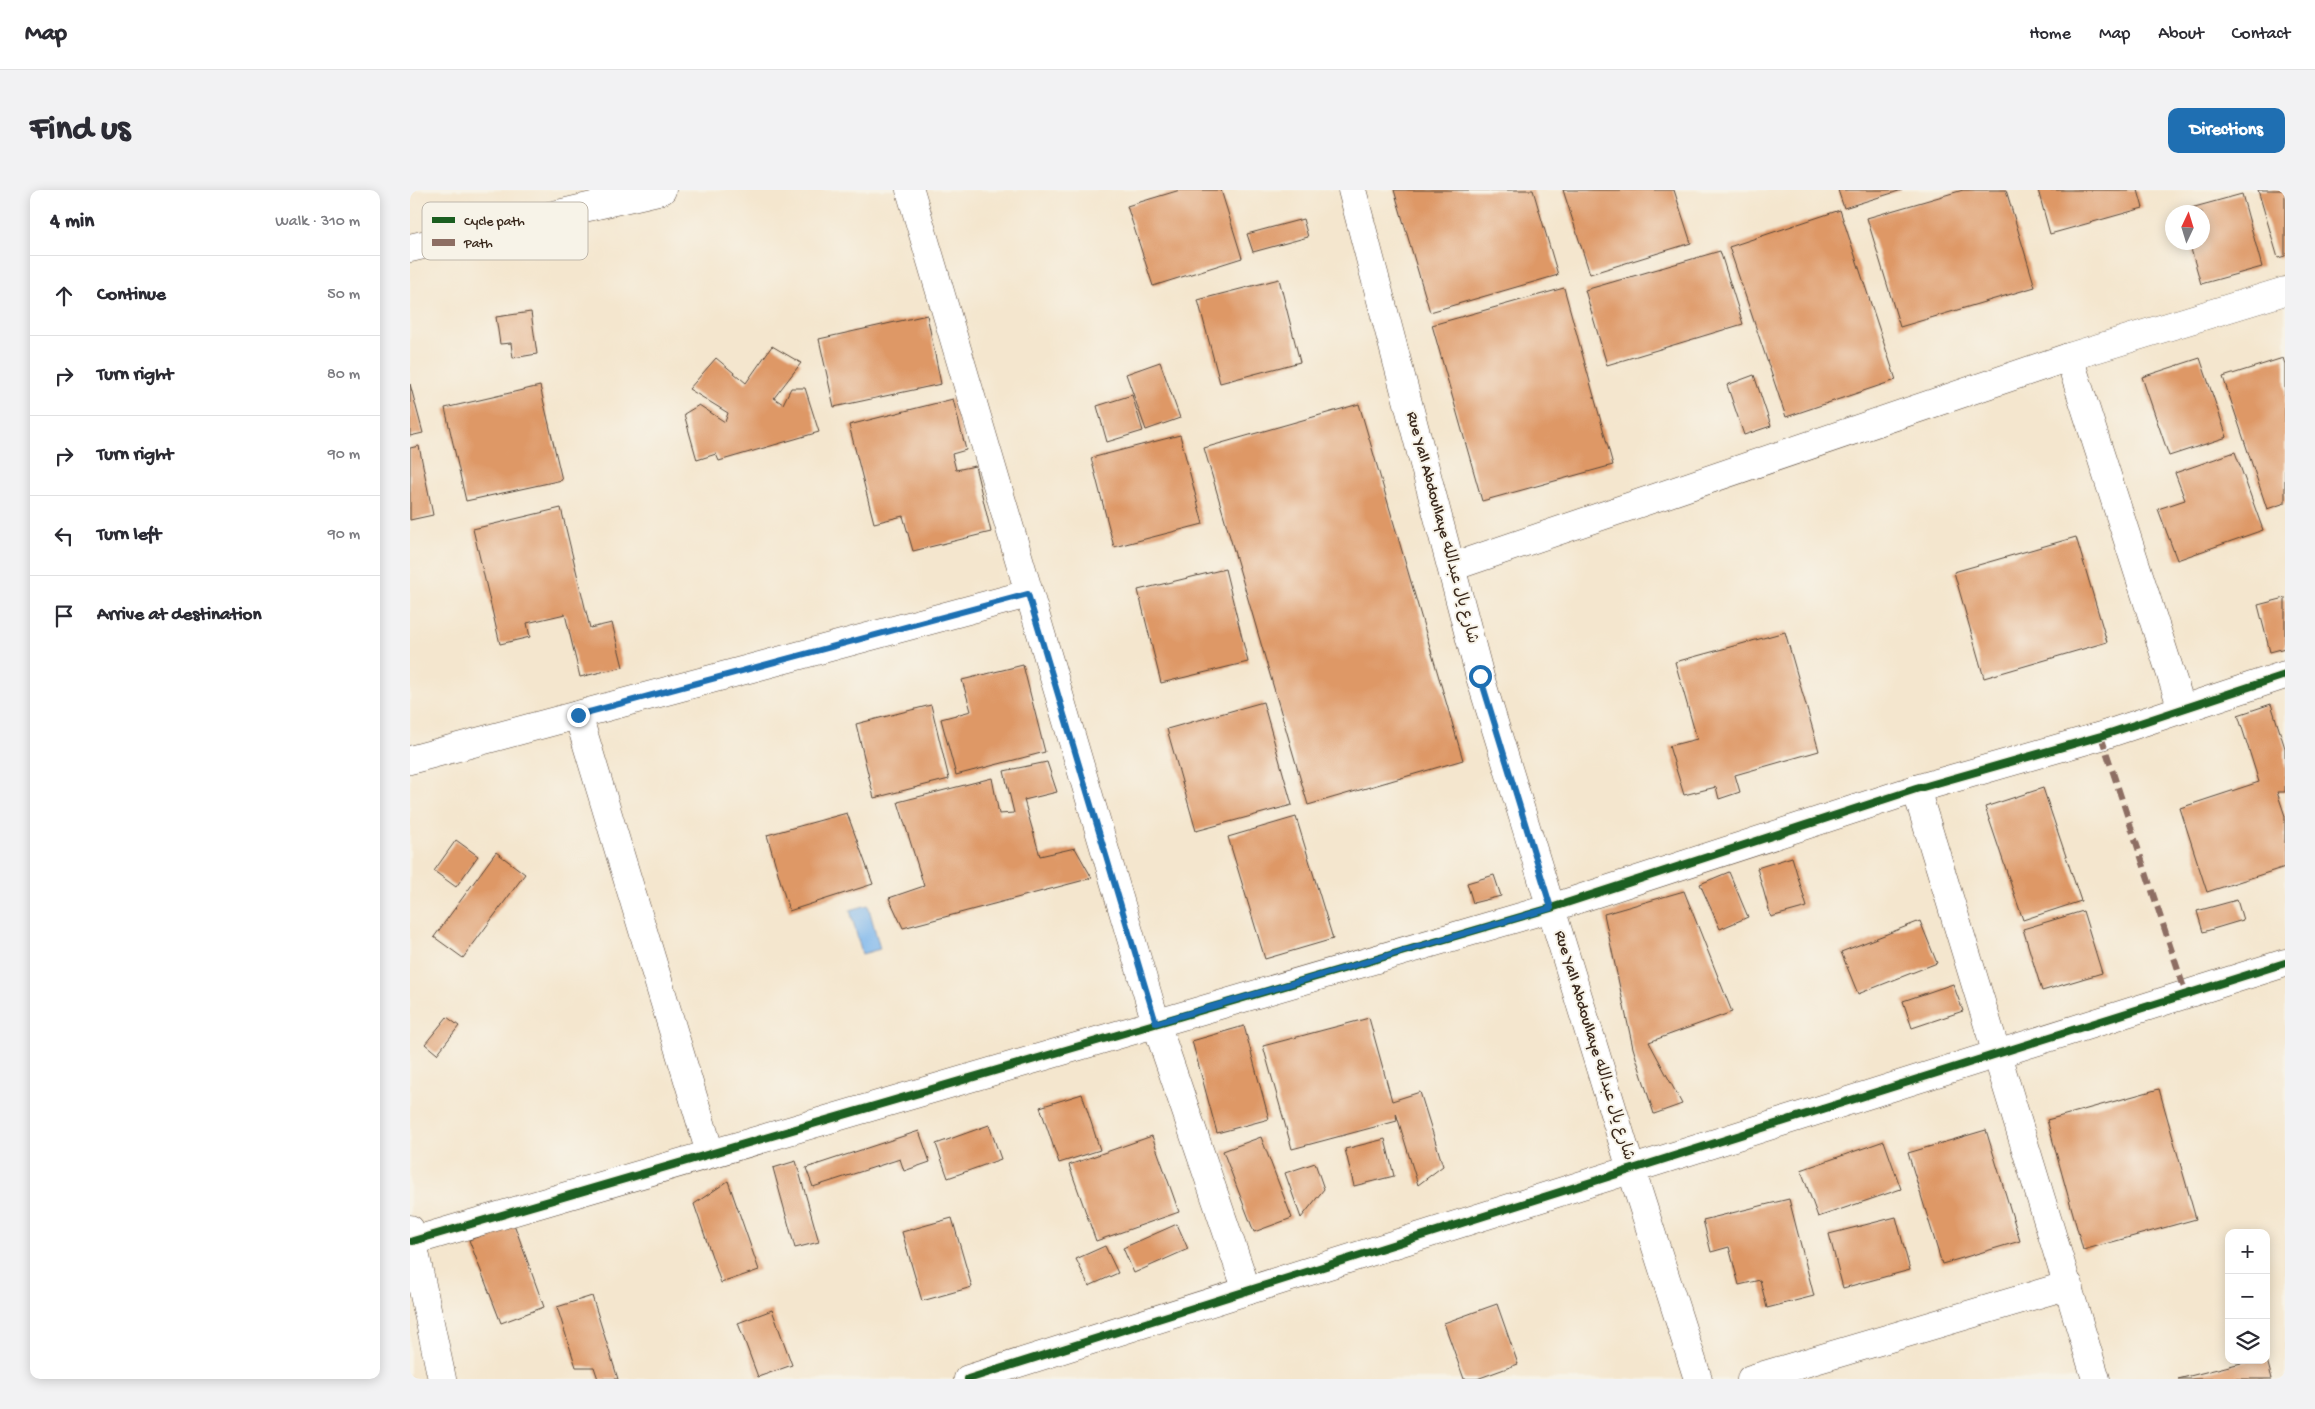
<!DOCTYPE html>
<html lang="en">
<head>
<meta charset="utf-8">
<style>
  body { margin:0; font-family:"Gochi Hand","Playpen Sans Arabic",sans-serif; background:#f2f2f3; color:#2b2b33 }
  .controls { position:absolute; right:15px; bottom:15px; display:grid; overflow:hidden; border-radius:10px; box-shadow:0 2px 12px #0003 }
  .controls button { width:45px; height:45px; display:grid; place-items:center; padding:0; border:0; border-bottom:1px solid #e1e1e2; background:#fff; color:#2b2b33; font:25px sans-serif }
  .compass { position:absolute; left:1755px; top:15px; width:45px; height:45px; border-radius:50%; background:#fff; box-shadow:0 2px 12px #0003; rotate:4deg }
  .stop { position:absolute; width:15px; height:15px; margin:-11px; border:4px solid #1f6fb2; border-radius:50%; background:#fff }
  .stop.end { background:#1f6fb2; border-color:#fff; box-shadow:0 1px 5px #0008 }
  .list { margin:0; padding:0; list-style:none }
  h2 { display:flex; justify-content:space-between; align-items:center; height:65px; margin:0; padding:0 20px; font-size:21px }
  h2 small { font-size:16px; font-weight:400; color:#7c7c81 }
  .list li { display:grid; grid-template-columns:32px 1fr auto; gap:15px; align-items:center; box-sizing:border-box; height:80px; padding:0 20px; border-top:1px solid #e1e1e2 }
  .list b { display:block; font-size:19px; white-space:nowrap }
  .list em { font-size:16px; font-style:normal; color:#7c7c81 }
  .icon { flex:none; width:28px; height:28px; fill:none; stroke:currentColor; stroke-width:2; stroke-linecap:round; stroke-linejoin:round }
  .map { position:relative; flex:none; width:1875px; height:1189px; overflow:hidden; border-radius:10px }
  header { display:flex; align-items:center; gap:30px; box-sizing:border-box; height:70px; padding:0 25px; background:#fff; border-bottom:1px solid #e1e1e2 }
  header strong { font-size:24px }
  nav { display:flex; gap:28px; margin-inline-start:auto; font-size:18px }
  .intro { display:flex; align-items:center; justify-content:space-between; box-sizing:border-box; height:120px; padding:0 30px }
  h1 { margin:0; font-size:35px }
  .button { padding:12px 22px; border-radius:10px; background:#1f6fb2; color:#fff; font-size:18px; font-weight:700 }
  main { display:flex; gap:30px; padding:0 30px }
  aside { flex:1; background:#fff; border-radius:10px; box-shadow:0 2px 12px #0003 }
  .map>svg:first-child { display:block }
  .water { fill:#7bb6ed; stroke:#5b7086 }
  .building { fill:#de9866 }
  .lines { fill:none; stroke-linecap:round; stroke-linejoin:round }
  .minor-casing { stroke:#574638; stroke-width:29 }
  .minor { stroke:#fff; stroke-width:28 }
  .quiet { stroke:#8d6e63; stroke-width:6; stroke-dasharray:12 6; stroke-linecap:butt }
  .cycleway-casing { stroke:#f7f3e8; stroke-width:11 }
  .cycleway { stroke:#1b5e20; stroke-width:8 }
  .route { stroke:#1f6fb2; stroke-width:6 }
  .labels { text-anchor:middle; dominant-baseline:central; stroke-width:4; stroke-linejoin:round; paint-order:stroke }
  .street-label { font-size:16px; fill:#3b2a1e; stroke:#f7f3e8 }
  .key { fill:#f7f3e8; stroke:#bfb7ab; stroke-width:1 }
  .key-label { font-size:14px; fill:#3b2a1e }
</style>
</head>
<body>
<header>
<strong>Map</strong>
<nav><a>Home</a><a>Map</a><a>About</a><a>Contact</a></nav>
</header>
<div class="intro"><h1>Find us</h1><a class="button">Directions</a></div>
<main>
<aside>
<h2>4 min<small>Walk · 310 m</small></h2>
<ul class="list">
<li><svg class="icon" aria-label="ahead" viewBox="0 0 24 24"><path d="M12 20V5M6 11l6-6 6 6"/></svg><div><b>Continue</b></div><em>50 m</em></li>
<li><svg class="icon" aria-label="right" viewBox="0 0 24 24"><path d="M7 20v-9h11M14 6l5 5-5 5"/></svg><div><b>Turn right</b></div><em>80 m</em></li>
<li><svg class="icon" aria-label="right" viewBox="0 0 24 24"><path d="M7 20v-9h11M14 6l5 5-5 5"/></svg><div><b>Turn right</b></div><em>90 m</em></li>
<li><svg class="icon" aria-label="left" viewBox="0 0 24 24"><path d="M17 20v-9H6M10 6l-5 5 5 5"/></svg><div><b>Turn left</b></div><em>90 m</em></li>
<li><svg class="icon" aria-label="arrive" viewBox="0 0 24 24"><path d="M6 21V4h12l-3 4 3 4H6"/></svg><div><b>Arrive at destination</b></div></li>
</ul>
</aside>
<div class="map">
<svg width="1875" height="1189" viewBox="0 0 1875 1189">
  <rect width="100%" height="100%" fill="#f7f3e8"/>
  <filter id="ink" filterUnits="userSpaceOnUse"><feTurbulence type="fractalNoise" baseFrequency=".02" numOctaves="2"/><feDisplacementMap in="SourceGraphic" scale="10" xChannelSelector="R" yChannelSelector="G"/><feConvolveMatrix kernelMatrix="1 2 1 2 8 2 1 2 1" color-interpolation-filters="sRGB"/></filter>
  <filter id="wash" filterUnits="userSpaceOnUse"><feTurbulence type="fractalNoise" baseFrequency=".0096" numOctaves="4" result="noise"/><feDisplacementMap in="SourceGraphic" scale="20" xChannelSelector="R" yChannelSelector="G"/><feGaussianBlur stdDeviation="1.12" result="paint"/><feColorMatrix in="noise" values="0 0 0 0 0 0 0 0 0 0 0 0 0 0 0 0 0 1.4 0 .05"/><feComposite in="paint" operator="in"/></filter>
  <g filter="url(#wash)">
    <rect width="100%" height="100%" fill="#f4e6ce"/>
    <polygon class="water" points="458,715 470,759 452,764 440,720"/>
    <g id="blocks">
      <g class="building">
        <polygon points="770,0 811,0 832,68 743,96 717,16"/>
        <polygon points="984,0 1123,0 1148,85 1020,122"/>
        <polygon points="1153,0 1264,0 1281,53 1180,84"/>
        <polygon points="1428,0 1492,0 1434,18"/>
        <polygon points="1553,0 1596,0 1625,97 1490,137 1457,28"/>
        <polygon points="1628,0 1728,0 1733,18 1640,44"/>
        <polygon points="1848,0 1875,0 1875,66 1868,68"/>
        <polygon points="1832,4 1852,77 1791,94 1779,52 1792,52 1792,22 1770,21"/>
        <polygon points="1430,20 1486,190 1376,227 1319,57"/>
        <polygon points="893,29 898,47 843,62 837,44"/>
        <polygon points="1310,61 1333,134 1197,175 1175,100"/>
        <polygon points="869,89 890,172 810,193 788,110"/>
        <polygon points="1154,98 1203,275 1072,311 1022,135"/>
        <polygon points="121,122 127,164 103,168 101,153 90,154 86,127"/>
        <polygon points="517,125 531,194 424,217 409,149"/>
        <polygon points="362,156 391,173 364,208 373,214 381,198 395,198 409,242 309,271 306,264 287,270 274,224 289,215 315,232 318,223 279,199 306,168 336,193"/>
        <polygon points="1790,168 1817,247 1759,266 1732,187"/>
        <polygon points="1873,168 1875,174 1875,313 1857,319 1813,187"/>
        <polygon points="750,172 770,228 736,240 716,184"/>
        <polygon points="1344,185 1361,236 1334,245 1317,195"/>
        <polygon points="0,194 13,243 0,246"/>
        <polygon points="130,196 152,290 56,311 35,218"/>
        <polygon points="722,205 733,241 697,252 687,216"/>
        <polygon points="543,209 556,260 542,264 546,280 565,276 581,342 503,361 493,326 464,333 439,235"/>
        <polygon points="949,214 1053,570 898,615 794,258"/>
        <polygon points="770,245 793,334 704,357 681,268"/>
        <polygon points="9,256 23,325 0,330 0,258"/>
        <polygon points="1825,262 1853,340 1767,370 1748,319 1775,310 1765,283"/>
        <polygon points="151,318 180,438 202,433 213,477 170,487 155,424 117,433 120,447 90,454 63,339"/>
        <polygon points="1666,347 1697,452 1574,488 1544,382"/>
        <polygon points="815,379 838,472 751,493 728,400"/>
        <polygon points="1875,408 1875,458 1860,462 1848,415"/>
        <polygon points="1375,442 1409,561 1325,585 1330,602 1309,609 1306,597 1274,605 1259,556 1287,549 1265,472"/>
        <polygon points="613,475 635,562 546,585 531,529 561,521 552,490"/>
        <polygon points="853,512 882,615 786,641 757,539"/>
        <polygon points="1861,514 1875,558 1875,602 1867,602 1875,626 1875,677 1797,702 1770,618 1849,592 1828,525"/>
        <polygon points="521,515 539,589 464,608 446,534"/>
        <polygon points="637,572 647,602 614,610 630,666 665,658 682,688 493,738 479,708 514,696 488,612 582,588 589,624 604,623 594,581"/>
        <polygon points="1633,598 1671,711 1613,730 1575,617"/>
        <polygon points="437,623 463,694 379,721 357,645"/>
        <polygon points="886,627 923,749 855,769 818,647"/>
        <polygon points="46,650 68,666 46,697 24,681"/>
        <polygon points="86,662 115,684 53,768 24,747"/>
        <polygon points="1382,667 1397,717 1361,727 1347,678"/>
        <polygon points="1319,682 1338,727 1310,739 1290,694"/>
        <polygon points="1084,685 1091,706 1063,713 1057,693"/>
        <polygon points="1274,701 1322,822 1239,852 1272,914 1244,924 1223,858 1194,724"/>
        <polygon points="1827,710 1833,730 1793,742 1787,721"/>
        <polygon points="1673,721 1692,783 1632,801 1613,739"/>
        <polygon points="1510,731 1527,773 1448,804 1431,762"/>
        <polygon points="1543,794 1553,821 1502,838 1493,811"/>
        <polygon points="37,827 49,836 27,864 15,854"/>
        <polygon points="959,828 982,911 1010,902 1033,976 1008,995 986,923 987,931 882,959 853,856"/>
        <polygon points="834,836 859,929 807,943 782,851"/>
        <polygon points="1749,899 1786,1029 1673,1060 1637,930"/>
        <polygon points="672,904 690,960 649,973 630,917"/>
        <polygon points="579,935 591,969 538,988 526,954"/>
        <polygon points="1576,940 1610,1051 1532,1074 1498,963"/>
        <polygon points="509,941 520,972 494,981 490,969 403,997 396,978"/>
        <polygon points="742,946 769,1022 686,1051 659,975"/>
        <polygon points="851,947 882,1028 844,1042 813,961"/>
        <polygon points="975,949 984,986 944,996 935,959"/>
        <polygon points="1474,951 1491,999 1408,1027 1391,980"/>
        <polygon points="386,971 409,1052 385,1058 363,978"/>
        <polygon points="905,973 914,999 891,1028 875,983"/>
        <polygon points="318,991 349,1080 311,1093 284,1014"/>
        <polygon points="1379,1009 1404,1106 1357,1118 1350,1090 1329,1095 1319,1057 1301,1062 1293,1030"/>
        <polygon points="1486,1027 1500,1080 1433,1098 1419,1044"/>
        <polygon points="542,1028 562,1097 512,1111 492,1042"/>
        <polygon points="104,1034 134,1117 91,1133 59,1050"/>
        <polygon points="767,1034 778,1059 724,1083 713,1058"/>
        <polygon points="695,1056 708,1083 679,1096 666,1069"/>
        <polygon points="182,1106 208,1189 188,1189 184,1177 166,1177 147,1117"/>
        <polygon points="1087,1114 1108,1174 1067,1189 1054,1189 1034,1133"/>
        <polygon points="362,1120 382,1175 348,1187 328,1133"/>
        <polygon points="1843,1170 1857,1170 1862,1189 1768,1189"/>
      </g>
    </g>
  </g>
  <g filter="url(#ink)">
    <use href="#blocks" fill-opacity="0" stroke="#574638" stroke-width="1"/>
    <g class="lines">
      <g class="minor-casing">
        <g id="minor">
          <polyline points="500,0 746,833 837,1101"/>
          <polyline points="942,0 1070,487 1221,979 1288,1189"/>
          <polyline points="0,58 252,0"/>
          <polyline points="1659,167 1772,519"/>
          <polyline points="1042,377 1659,167 1875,101"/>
          <polyline points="168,525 300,963"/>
          <polyline points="0,570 618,404"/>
          <polyline points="1506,599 1686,1189"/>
          <polyline points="0,1039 32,1189"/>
          <polyline points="3,1051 1141,718 1506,599 1691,546 1875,485"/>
          <polyline points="558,1189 1875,773"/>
          <polyline points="1341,1189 1659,1095"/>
        </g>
      </g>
      <use href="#minor" class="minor"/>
      <polyline class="quiet" points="1691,546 1776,804"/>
      <g class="cycleway-casing">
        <g id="cycleway">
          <polyline points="3,1051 1141,718 1506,599 1691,546 1875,485"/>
          <polyline points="558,1189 1875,773"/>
        </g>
      </g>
      <use href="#cycleway" class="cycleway"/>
    </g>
  </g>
  <g class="lines" filter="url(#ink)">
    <polyline class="route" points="168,525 618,404 746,833 1141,718 1070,486"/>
  </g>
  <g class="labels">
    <g class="street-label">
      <text transform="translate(1031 338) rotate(75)">Rue Yall Abdoullaye شارع يال عبدالله</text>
      <text transform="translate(1183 856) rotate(73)">Rue Yall Abdoullaye شارع يال عبدالله</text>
    </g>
  </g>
  <rect x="12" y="12" width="166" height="58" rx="8" class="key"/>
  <rect x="22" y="27" width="23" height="6" fill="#1b5e20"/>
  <rect x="22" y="49" width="23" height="7" fill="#8d6e63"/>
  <g class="key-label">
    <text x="54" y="35">Cycle path</text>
    <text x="54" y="57">Path</text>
  </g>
</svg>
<div class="controls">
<button>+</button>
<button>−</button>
<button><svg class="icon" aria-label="layers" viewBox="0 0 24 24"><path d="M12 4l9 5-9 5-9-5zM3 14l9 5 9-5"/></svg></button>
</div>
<svg class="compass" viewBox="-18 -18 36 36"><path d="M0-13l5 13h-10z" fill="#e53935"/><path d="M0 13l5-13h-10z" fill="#7c7c81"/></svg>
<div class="stop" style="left:1070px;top:486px"></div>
<div class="stop end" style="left:168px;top:525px"></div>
</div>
</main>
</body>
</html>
